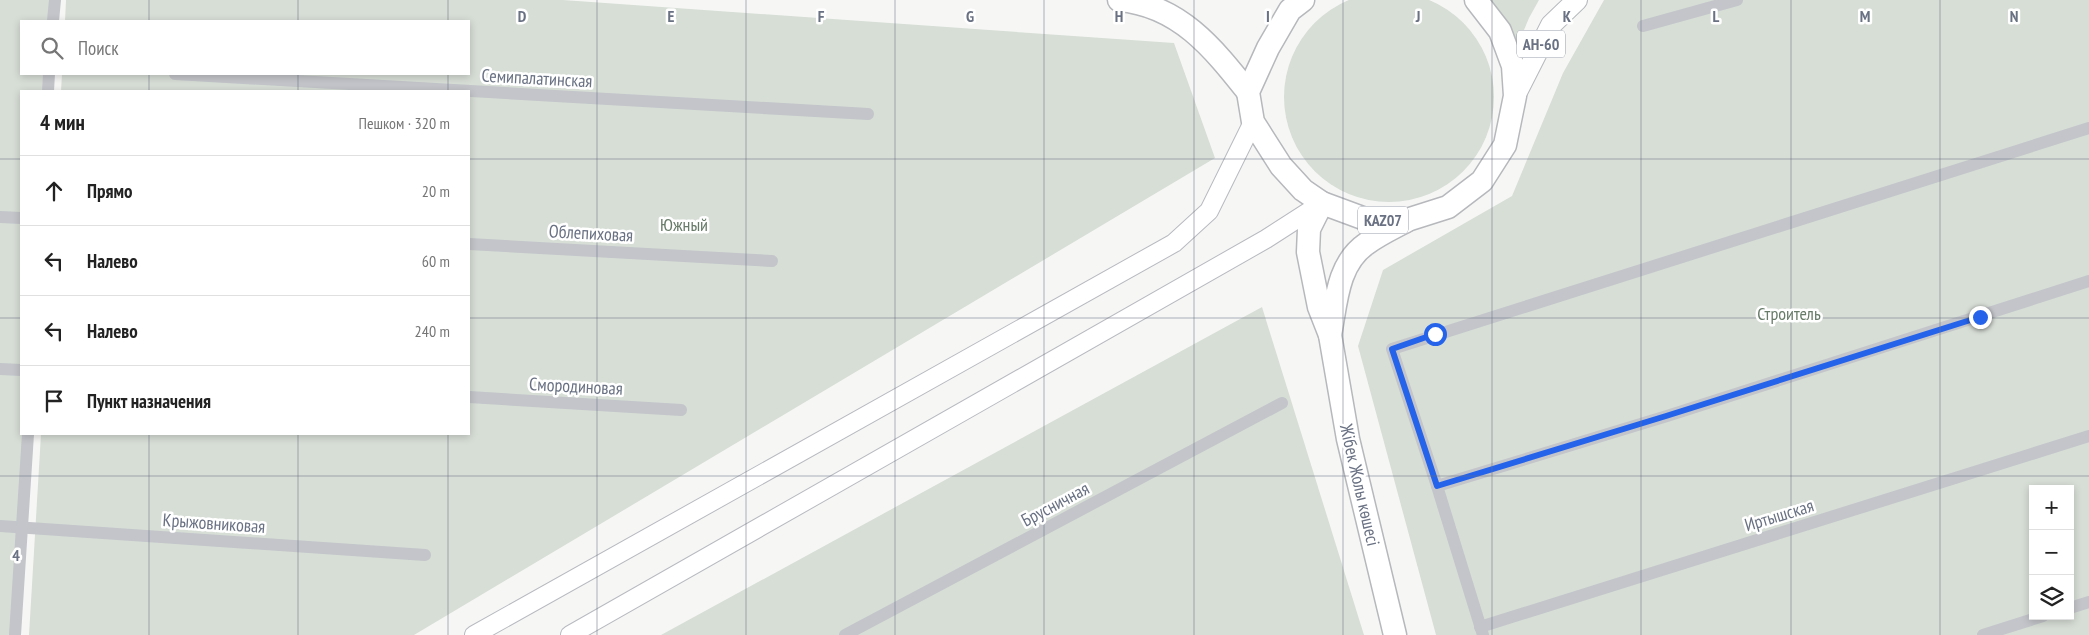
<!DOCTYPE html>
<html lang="ru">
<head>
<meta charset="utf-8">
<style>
  body { margin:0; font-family:"PT Sans Narrow",sans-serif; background:#f2f2f2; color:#222 }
  .controls { position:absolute; right:15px; bottom:15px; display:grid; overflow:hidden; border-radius:0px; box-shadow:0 2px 8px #0003 }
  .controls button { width:45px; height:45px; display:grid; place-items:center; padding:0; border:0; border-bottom:1px solid #e0e0e0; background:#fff; color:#222; font:25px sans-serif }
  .stop { position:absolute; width:15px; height:15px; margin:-11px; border:4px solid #2563eb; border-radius:50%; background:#fff }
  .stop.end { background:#2563eb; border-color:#fff; box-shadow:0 1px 5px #0008 }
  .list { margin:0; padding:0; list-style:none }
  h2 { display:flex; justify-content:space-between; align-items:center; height:65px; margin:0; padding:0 20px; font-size:21px }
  h2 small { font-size:16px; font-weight:400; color:#767676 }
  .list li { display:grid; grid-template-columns:32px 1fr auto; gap:15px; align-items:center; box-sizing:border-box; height:70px; padding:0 20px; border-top:1px solid #e0e0e0 }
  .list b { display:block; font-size:19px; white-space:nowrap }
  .list em { font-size:16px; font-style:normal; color:#767676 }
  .icon { flex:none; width:28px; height:28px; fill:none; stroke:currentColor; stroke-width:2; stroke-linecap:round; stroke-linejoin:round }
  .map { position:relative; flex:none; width:2089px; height:635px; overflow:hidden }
  .search { position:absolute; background:#fff; box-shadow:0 2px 8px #0003; left:20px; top:20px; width:450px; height:55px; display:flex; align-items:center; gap:12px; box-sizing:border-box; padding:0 18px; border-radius:0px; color:#767676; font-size:19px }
  .panel { position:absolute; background:#fff; box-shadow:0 2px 8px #0003; left:20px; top:90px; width:450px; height:345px; border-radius:0px }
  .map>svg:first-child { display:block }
  .green { fill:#d7ded6; fill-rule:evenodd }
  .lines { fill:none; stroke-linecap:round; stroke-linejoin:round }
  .secondary-casing { stroke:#b8bac0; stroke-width:20 }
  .primary-casing { stroke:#b7b9bd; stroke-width:22 }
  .highway-casing { stroke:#b6b8bc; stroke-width:25 }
  .street { stroke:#c3c5ca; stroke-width:12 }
  .secondary { stroke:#fff; stroke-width:18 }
  .primary { stroke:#fff; stroke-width:20 }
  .highway { stroke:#fff; stroke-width:22 }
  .route { stroke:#2563eb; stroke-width:6 }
  .grid { fill:none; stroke:#697183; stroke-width:1; stroke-opacity:0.55 }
  .labels { text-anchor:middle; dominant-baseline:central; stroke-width:5; stroke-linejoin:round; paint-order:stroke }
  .shield { fill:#fff; stroke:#969ca8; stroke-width:1 }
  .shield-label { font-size:16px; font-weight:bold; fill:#697183 }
  .street-label { font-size:18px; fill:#697183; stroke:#fff }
  .park-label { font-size:18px; fill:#677b68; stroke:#fff }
  .grid-label { font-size:16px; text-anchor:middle; font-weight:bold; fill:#697183; stroke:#fff; stroke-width:5; stroke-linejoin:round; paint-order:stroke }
</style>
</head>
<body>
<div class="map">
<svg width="2089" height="635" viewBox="0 0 2089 635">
  <rect width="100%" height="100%" fill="#f6f7f5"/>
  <g class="green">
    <circle cx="1389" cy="97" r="105"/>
    <polygon points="0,0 56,0 55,21 21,21 21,74 51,74 50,91 21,91 21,434 28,434 15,635 0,635"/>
    <polygon points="66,0 563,0 1174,43 1215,158 414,635 29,635 41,434 469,434 469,91 61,91 62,74 469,74 469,21 65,21"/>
    <polygon points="1485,0 1539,0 1529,18 1514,54"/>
    <path d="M1604,0H2089V635H1436L1358,346L1383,270L1512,196L1563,73ZM2033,489H2070V616H2033Z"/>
    <polygon points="1262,307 1364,635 661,635"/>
  </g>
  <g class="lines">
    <g class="secondary-casing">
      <g id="secondary">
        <polyline points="474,635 1174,243 1209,211 1253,122"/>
        <polyline points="570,635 1266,239 1322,203"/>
      </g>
    </g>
    <g class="primary-casing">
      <polyline id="primary" points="1515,96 1551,25 1577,0"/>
    </g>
    <g class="highway-casing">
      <g id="highway">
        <path d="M1119,0C1179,5 1213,48 1248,92"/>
        <polyline points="1303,0 1290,10 1268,48 1248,92 1253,122 1281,166 1303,190 1322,203 1368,220 1407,220 1448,207 1482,181 1505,145 1515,96 1513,66 1500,31 1476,0"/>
        <polyline points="1322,203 1309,229 1308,252 1319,307 1330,335 1348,439 1395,635"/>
        <path d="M1330,335C1336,304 1337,264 1366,244C1378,235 1393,228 1406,221"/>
      </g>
    </g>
    <g class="street">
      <polyline points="53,21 55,0"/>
      <polyline points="1643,26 1737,0"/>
      <polyline points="175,74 868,114"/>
      <polyline points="48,91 49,74"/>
      <polyline points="0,217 21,218"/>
      <polyline points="469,244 772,261"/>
      <polyline points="0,369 21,370"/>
      <polyline points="469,397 681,410"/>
      <polyline points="1437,486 1667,416 2089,281"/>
      <polyline points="0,526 425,555"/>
      <polyline points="2070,608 2089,602"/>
      <polyline points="1480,627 2089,436"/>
      <polyline points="15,635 28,434"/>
      <polyline points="845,635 1282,403"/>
      <polyline points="1483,635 1437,486 1392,349 2089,128"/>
      <polyline points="1983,635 2043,616"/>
    </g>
    <use href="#secondary" class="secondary"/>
    <use href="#primary" class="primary"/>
    <use href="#highway" class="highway"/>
  </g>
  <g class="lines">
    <polyline class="route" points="1435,334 1392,349 1437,486 1666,416 1980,317"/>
  </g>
  <path class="grid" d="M149,0V21M298,0V21M448,0V21M597,0V635M746,0V635M895,0V635M1044,0V635M1194,0V635M1343,0V635M1492,0V635M1641,0V635M1791,0V635M1940,0V635M149,74V91M298,74V91M448,74V91M0,159H21M469,159H2089M0,318H21M469,318H2089M149,434V635M298,434V635M448,434V635M0,476H2089"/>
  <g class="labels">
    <g class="shield">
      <rect x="1517" y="30.5" width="48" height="27" rx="4"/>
      <rect x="1358" y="206.5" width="50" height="27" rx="4"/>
    </g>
    <g class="shield-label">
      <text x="1541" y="44">АН-60</text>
      <text x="1383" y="220">KAZ07</text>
    </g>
    <g class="street-label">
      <text transform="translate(537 78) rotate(3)">Семипалатинская</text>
      <text transform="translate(591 233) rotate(3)">Облепиховая</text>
      <text transform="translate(576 386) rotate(3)">Смородиновая</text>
      <text transform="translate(1360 485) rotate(77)">Жібек Жолы көшесі</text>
      <text transform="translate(1055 504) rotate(-28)">Брусничная</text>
      <text transform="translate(1779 515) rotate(-17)">Иртышская</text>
      <text transform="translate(214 523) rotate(4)">Крыжовниковая</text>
    </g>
    <g class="park-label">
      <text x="684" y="224">Южный</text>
      <text x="1789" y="313">Строитель</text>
    </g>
  </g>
  <g class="grid-label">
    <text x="522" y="22">D</text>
    <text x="671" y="22">E</text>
    <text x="821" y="22">F</text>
    <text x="970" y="22">G</text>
    <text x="1119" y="22">H</text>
    <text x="1268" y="22">I</text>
    <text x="1418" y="22">J</text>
    <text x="1567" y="22">K</text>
    <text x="1716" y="22">L</text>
    <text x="1865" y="22">M</text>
    <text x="2014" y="22">N</text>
    <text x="16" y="561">4</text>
  </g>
</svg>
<div class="controls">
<button>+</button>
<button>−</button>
<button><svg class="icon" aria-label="layers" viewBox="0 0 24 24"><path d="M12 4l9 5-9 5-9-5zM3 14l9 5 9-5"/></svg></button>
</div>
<div class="stop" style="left:1435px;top:334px"></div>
<div class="stop end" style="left:1980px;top:317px"></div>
<div class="search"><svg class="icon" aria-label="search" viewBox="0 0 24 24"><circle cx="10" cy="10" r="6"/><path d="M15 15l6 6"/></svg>Поиск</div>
<section class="panel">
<h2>4 мин<small>Пешком · 320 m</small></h2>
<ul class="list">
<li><svg class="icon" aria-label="ahead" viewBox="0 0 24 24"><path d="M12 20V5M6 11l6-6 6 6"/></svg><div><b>Прямо</b></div><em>20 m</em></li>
<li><svg class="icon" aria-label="left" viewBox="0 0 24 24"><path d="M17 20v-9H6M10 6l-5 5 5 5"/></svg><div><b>Налево</b></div><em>60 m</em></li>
<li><svg class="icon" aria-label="left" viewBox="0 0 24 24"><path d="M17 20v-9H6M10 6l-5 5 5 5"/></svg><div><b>Налево</b></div><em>240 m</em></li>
<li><svg class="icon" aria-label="arrive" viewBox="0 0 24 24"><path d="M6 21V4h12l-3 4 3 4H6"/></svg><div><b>Пункт назначения</b></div></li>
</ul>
</section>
</div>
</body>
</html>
